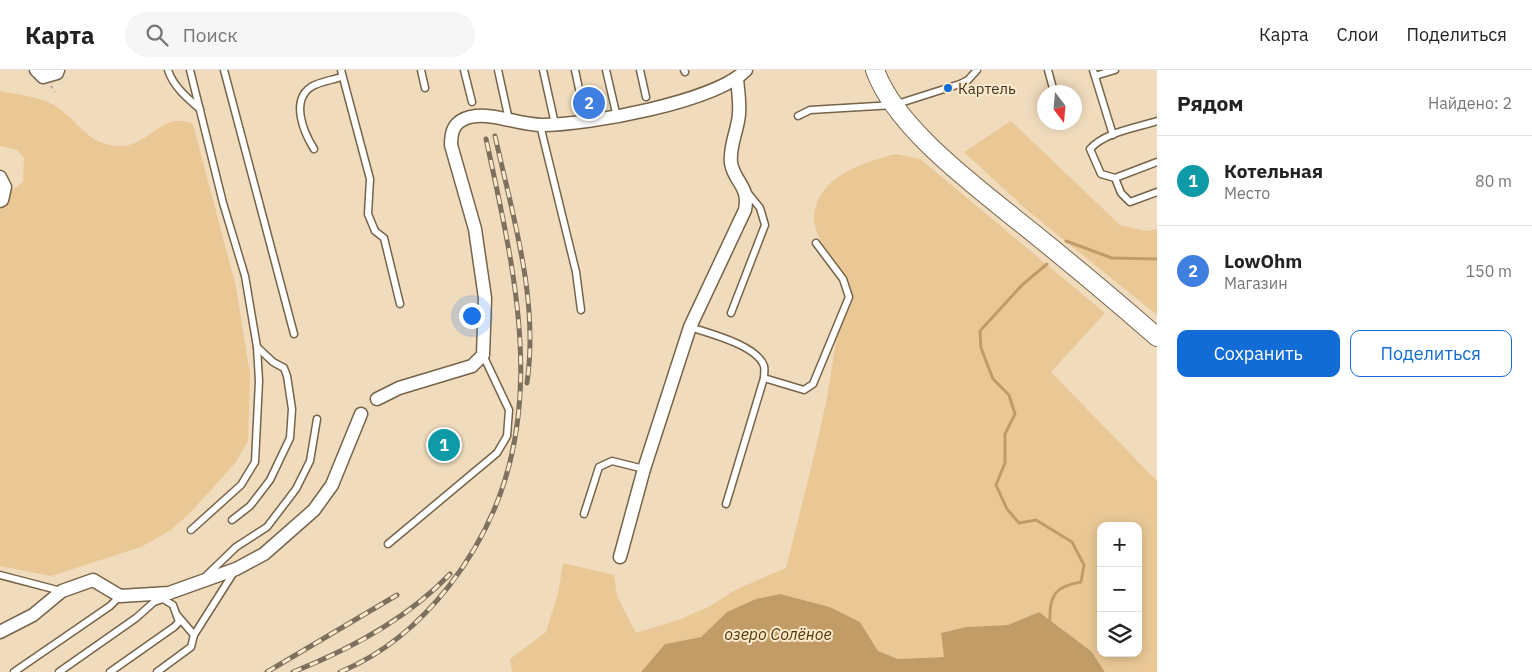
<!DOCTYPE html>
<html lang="ru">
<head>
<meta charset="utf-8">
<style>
  body { margin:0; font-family:"IBM Plex Sans",sans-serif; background:#f6f6f6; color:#222 }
  .controls { position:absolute; right:15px; bottom:15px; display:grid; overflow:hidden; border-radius:10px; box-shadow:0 2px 12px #0003 }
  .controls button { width:45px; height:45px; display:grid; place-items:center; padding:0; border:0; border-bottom:1px solid #e0e0e0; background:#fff; color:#222; font:25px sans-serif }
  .compass { position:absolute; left:1037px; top:15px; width:45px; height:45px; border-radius:50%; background:#fff; box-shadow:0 2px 12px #0003; rotate:164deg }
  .you { position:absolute; left:471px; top:245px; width:18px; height:18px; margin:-12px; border:4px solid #fff; border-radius:50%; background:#1a73e8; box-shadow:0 0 0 8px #1a73e833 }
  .badge { display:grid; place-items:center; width:32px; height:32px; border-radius:50%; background:#126cd5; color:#fff; font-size:16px; font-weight:700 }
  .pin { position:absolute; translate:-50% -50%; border:2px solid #fff; box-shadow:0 1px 5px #0006 }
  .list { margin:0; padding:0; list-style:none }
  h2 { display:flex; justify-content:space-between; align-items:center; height:65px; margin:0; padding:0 20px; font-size:21px }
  h2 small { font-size:16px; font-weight:400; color:#767676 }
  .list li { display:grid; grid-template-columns:32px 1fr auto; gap:15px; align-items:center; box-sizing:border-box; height:90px; padding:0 20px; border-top:1px solid #e0e0e0 }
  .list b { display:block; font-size:19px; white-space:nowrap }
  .list p { margin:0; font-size:16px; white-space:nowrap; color:#767676 }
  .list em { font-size:16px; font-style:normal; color:#767676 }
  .actions { display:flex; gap:10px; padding:15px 20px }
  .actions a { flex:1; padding:11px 0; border:1px solid #126cd5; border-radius:10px; text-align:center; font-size:18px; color:#126cd5 }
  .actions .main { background:#126cd5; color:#fff }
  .icon { flex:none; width:28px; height:28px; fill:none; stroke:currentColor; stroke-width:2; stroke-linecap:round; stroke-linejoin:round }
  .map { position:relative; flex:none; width:1157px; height:602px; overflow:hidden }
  header { display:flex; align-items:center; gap:30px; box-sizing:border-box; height:70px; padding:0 25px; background:#fff; border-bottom:1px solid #e0e0e0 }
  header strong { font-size:24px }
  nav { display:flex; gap:28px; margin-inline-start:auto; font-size:18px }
  .search { width:350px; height:45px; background:#f6f6f6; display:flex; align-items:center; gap:12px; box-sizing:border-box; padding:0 18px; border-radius:28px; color:#767676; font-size:19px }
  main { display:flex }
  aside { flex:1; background:#fff }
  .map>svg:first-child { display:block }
  .green { fill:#eac896; fill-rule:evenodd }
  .water { fill:#c19c66 }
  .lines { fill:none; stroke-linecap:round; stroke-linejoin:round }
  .stream { stroke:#c19c66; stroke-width:3 }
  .lane-casing { stroke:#766449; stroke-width:9 }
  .street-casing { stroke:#766449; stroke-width:15 }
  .secondary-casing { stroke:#766449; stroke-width:20 }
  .path { stroke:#b6a58d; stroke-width:2; stroke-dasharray:2.5 4; stroke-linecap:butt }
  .lane { stroke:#fff; stroke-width:6 }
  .street { stroke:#fff; stroke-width:12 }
  .secondary { stroke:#fff; stroke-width:18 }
  .rail-casing { stroke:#7d715e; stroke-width:5 }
  .rail { stroke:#fde8ca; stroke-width:3; stroke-dasharray:9; stroke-linecap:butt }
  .poi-dot { fill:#126cd5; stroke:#fde8ca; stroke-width:2 }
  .labels { text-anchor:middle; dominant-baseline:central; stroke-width:4; stroke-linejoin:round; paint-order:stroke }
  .poi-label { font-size:15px; fill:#3b3327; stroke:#fde8ca; text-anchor:start }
  .water-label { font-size:16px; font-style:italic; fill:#4f3507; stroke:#fde8ca }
</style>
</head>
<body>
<header>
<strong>Карта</strong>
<div class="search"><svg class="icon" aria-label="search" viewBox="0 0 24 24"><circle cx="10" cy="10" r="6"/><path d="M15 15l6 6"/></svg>Поиск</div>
<nav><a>Карта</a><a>Слои</a><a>Поделиться</a></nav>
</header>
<main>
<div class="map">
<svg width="1157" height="602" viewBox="0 0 1157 602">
  <rect width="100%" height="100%" fill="#f0dbbd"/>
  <g class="green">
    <path d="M0,21C15,24 40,27 52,34C78,48 86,76 120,76C149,76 163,40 193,54L236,217L250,304L248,371L236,392L190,443L171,460L141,477L51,506L0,496V118L12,120L23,112L24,88L17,80L0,76Z"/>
    <polygon points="1011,51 1120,155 1146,161 1157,159 1157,245 1028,141 964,82"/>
    <path d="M896,84L920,89L1105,243L1051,302L1157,411V602H1105L1091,581L1039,542L1008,555L966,557L941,563L945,587L898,589L878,581L860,552L830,537L780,524L727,542L701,567L665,574L641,602H512L510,589L546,562L558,523L563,493L614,505L617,526L636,563L681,549L710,536L737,519L786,498C800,441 815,385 827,328C831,304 834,280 839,256C840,248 847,240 848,232C854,193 807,176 815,139C824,104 865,92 896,84ZM1101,456H1138V583H1101Z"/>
  </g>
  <polygon class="water" points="780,524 830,537 860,552 878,581 898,589 944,587 941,563 966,557 1008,555 1039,542 1091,581 1105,602 641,602 665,574 701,567 727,542 756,529"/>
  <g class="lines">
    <g class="stream">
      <polyline points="1066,171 1112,188 1157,189"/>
      <path d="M1047,194L1022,215L980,261L981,278L993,309L1009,325L1015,344L1005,364V393L996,415L1007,439L1019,453L1036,450L1072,472L1084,495L1081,512C1056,516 1049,525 1050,550"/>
    </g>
    <g class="lane-casing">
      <g id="lane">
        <path d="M168,0C173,16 187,28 200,39"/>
        <polyline points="190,0 223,133 245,206 257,277 259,311 255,392 241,415 191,460"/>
        <polyline points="224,0 294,264"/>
        <polyline points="341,0 370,109 368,144 375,161 384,168 400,234"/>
        <polyline points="421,0 425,18"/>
        <polyline points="464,0 472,32"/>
        <polyline points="498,0 509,50"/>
        <polyline points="543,0 555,54"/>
        <polyline points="575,0 586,52"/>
        <polyline points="606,0 617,47"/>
        <polyline points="640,0 646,27"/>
        <polyline points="684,0 685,2"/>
        <polyline points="1048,0 1054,22"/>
        <polyline points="1093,0 1113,65"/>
        <polyline points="1095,6 1115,0"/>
        <polyline points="798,46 810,40 894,35 960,14 968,10 977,0"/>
        <path d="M1157,51C1136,58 1105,62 1090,79L1101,104L1115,108L1121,123L1130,132L1157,122"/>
        <polyline points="540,55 576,202 581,240"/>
        <path d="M314,79C304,63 290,31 311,17C318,12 333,10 341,7"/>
        <polyline points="1115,108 1157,92"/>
        <polyline points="731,243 765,155 760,138 748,123"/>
        <path d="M690,257C708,263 757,275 764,296C765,299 764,304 764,308L726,434"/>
        <polyline points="764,308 804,320 813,314 849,227 843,209 816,173"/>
        <polyline points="584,444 599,397 612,391 644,399"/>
        <polyline points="232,450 250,436 270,410 290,368 292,339 287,306 284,298 273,292 257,277"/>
        <polyline points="388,474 497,383 507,366 509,340 483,285"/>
        <polyline points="0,505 61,521"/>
        <polyline points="205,507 236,477 267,457 296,419 310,391 317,349"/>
        <polyline points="177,545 194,565"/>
        <polyline points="14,602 110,536 120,526"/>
        <polyline points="59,602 136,548 154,532 163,529 173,535 179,552 174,557 110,602"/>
        <polyline points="157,602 191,577 194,565 234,502"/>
      </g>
    </g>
    <g class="street-casing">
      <g id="street">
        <polyline points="36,0 43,7 57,3 58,0"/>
        <polyline points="0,107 5,117 2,130 0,131"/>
        <path d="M377,329L399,318L472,296L483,285L485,228L475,159L451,75C451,61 454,51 470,47C494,42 518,55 542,55C588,55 715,32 746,0"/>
        <path d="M620,487L644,399L690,257L745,140C750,116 734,112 731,93C729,76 738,60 739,44C740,32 738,20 737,9"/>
        <polyline points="0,562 33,545 62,521 93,510 120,526 169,523 236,499 264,484 314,440 332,415 361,344"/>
      </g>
    </g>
    <g class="secondary-casing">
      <path id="secondary" d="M875,0C896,60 983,122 1032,162C1074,196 1116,231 1157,267"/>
    </g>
    <polyline class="path" points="51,16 55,22"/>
    <use href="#lane" class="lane"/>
    <use href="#street" class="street"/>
    <use href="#secondary" class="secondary"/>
    <g class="rail-casing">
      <g id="rail">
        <path d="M495,66C513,147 539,230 527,313"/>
        <polyline points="267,602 397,525"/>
        <path d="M293,602C351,579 407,549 450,504"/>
        <path d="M340,602C384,584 420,553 449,516C557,377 520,225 486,69"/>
      </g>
    </g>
    <use href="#rail" class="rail"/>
  </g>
  <circle class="poi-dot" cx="948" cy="18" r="5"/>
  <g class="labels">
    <g class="poi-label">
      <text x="958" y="18">Картель</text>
    </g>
    <g class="water-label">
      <text x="778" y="564">озеро Солёное</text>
    </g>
  </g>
</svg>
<div class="controls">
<button>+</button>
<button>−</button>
<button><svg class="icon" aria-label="layers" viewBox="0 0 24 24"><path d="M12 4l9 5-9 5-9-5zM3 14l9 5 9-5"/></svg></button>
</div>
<svg class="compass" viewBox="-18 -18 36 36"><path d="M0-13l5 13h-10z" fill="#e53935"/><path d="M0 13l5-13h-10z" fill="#767676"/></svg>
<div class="you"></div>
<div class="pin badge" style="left:444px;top:375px;background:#0f9aa8">1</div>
<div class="pin badge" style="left:589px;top:33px;background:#3f7fe0">2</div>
</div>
<aside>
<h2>Рядом<small>Найдено: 2</small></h2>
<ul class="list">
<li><span class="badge" style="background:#0f9aa8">1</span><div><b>Котельная</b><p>Место</p></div><em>80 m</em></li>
<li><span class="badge" style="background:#3f7fe0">2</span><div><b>LowOhm</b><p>Магазин</p></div><em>150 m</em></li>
</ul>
<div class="actions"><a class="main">Сохранить</a><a>Поделиться</a></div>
</aside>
</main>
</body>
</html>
